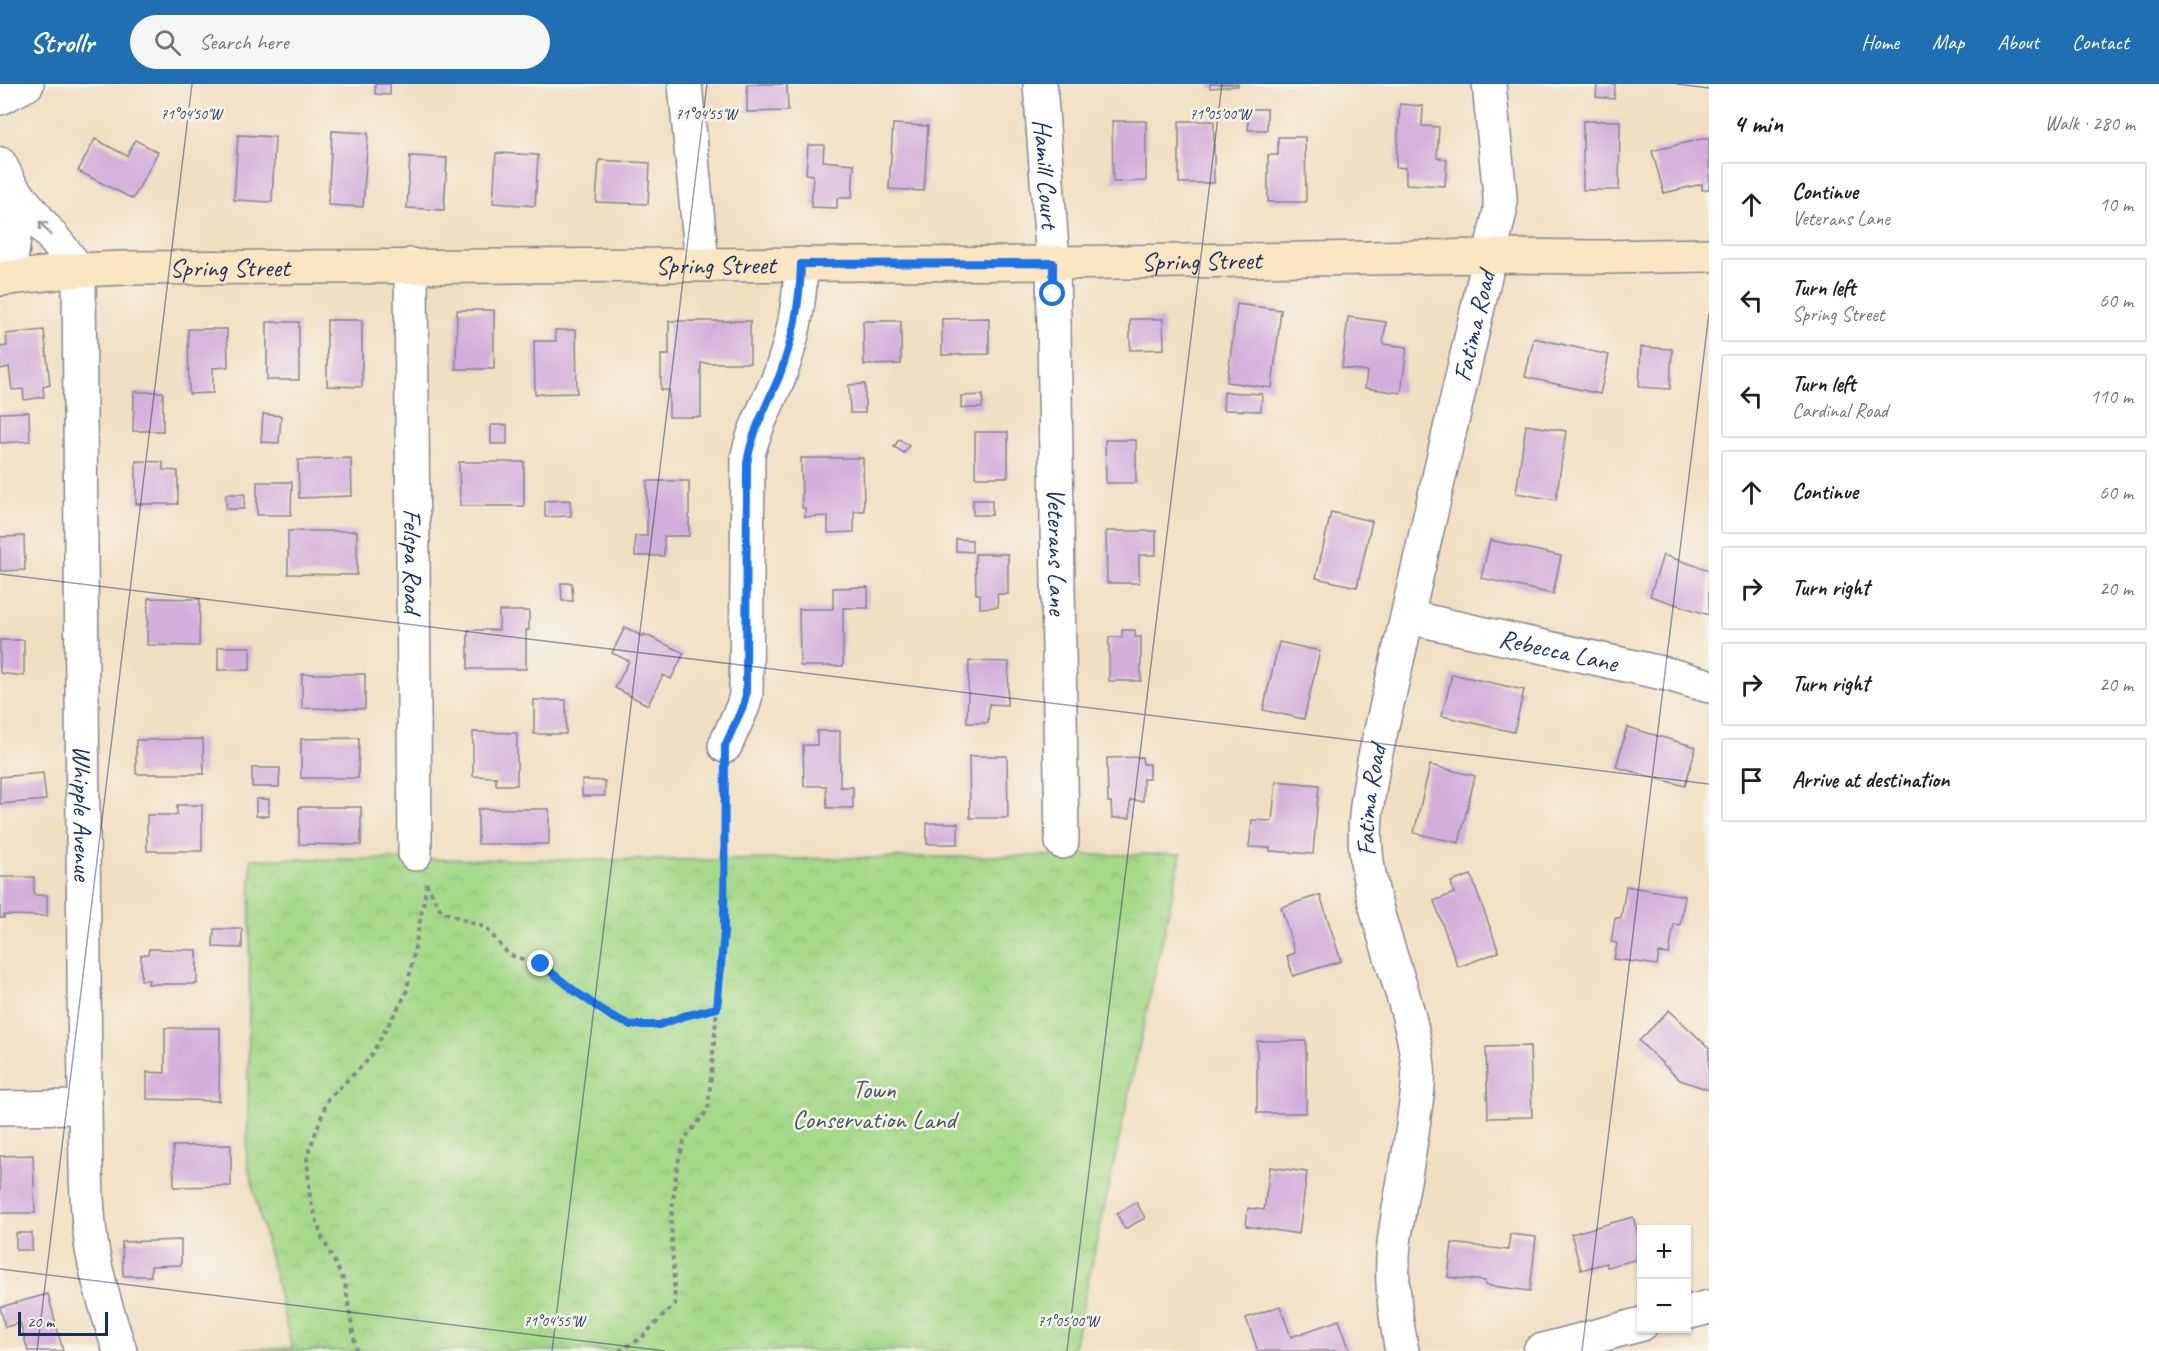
<!DOCTYPE html>
<html lang="en">
<head>
<meta charset="utf-8">
<style>
  body { margin:0; font-family:Caveat,sans-serif; background:#f6f6f6; color:#202124 }
  .controls { position:absolute; right:18px; bottom:18px; display:grid; overflow:hidden; border-radius:0px; box-shadow:0 2px 4px #0004 }
  .controls button { width:54px; height:54px; display:grid; place-items:center; padding:0; border:0; border-bottom:2px solid #e0e0e0; background:#fff; color:#202124; font:30px sans-serif }
  .scale { position:absolute; left:18px; bottom:15px; width:90px; box-sizing:border-box; padding-left:6px; border:3px solid #1b2f5e; border-top:0; font-size:16px; line-height:21px; white-space:nowrap; color:#1b2f5e; -webkit-text-stroke:4px #f7f3e8; paint-order:stroke }
  .stop { position:absolute; width:18px; height:18px; margin:-14px; border:4px solid #1a73e8; border-radius:50%; background:#fff }
  .stop.end { background:#1a73e8; border-color:#fff; box-shadow:0 2px 6px #0008 }
  .list { margin:0; padding:0; list-style:none }
  h2 { display:flex; justify-content:space-between; align-items:center; height:78px; margin:0; padding:0 24px; font-size:26px }
  h2 small { font-size:20px; font-weight:400; color:#757577 }
  .list li { display:grid; grid-template-columns:39px 1fr auto; gap:18px; align-items:center; box-sizing:border-box; height:84px; margin:0 12px 12px; padding:0 12px; border:2px solid #e0e0e0; border-radius:0px }
  .list b { display:block; font-size:22px; white-space:nowrap }
  .list p { margin:0; font-size:20px; white-space:nowrap; color:#757577 }
  .list em { font-size:20px; font-style:normal; color:#757577 }
  .icon { flex:none; width:33px; height:33px; fill:none; stroke:currentColor; stroke-width:2; stroke-linecap:round; stroke-linejoin:round }
  .map { position:relative; flex:none; width:1709px; height:1267px; overflow:hidden }
  header { display:flex; align-items:center; gap:36px; box-sizing:border-box; height:84px; padding:0 30px; background:#1f6fb2; color:#fff }
  header strong { font-size:28px }
  nav { display:flex; gap:33px; margin-inline-start:auto; font-size:21px }
  .search { width:420px; height:54px; background:#f6f6f6; display:flex; align-items:center; gap:15px; box-sizing:border-box; padding:0 21px; border-radius:33px; color:#757577; font-size:22px }
  main { display:flex }
  aside { flex:1; background:#fff }
  .map>svg:first-child { display:block }
  .park { fill:url(#park-crowns); stroke:#608474; stroke-width:1.5 }
  .building { fill:#d4aedb }
  .lines { fill:none; stroke-linecap:round; stroke-linejoin:round }
  .minor-casing { stroke:#868790; stroke-width:36 }
  .tertiary-casing { stroke:#868790; stroke-width:36 }
  .secondary-casing { stroke:#868790; stroke-width:36 }
  .path { stroke:#868790; stroke-width:4; stroke-dasharray:4.5 4.5; stroke-linecap:butt }
  .minor { stroke:#fff; stroke-width:33 }
  .tertiary { stroke:#fff; stroke-width:33 }
  .secondary { stroke:#fbe6c4; stroke-width:33 }
  .oneway { stroke:#8d97ae }
  .route { stroke:#1a73e8; stroke-width:8 }
  .ticks { fill:none; stroke:#1b2f5e; stroke-width:1.5; stroke-opacity:0.45 }
  .labels { text-anchor:middle; dominant-baseline:central; stroke-width:5; stroke-linejoin:round; paint-order:stroke }
  .street-label { font-size:26px; fill:#1b2f5e; stroke:#f7f3e8 }
  .park-label { font-size:26px; fill:#3e5a69; stroke:#f7f3e8 }
  .ticks-label { font-size:15px; text-anchor:middle; fill:#1b2f5e; stroke:#f7f3e8; stroke-width:5; stroke-linejoin:round; paint-order:stroke }
</style>
</head>
<body>
<header>
<strong>Strollr</strong>
<div class="search"><svg class="icon" aria-label="search" viewBox="0 0 24 24"><circle cx="10" cy="10" r="6"/><path d="M15 15l6 6"/></svg>Search here</div>
<nav><a>Home</a><a>Map</a><a>About</a><a>Contact</a></nav>
</header>
<main>
<div class="map">
<svg width="1709" height="1267" viewBox="0 0 1709 1267">
  <defs>
    <pattern id="park-crowns" width="20" height="18" patternUnits="userSpaceOnUse" patternTransform="scale(1.5)"><rect width="20" height="18" fill="#a6d989"/><path d="M2 6a3 3 0 1 1 6 0M12 15a3 3 0 1 1 6 0" fill="none" stroke="#8ebb79"/></pattern>
  </defs>
  <rect width="100%" height="100%" fill="#f7f3e8"/>
  <filter id="ink" filterUnits="userSpaceOnUse"><feTurbulence type="fractalNoise" baseFrequency=".0167" numOctaves="2"/><feDisplacementMap in="SourceGraphic" scale="12" xChannelSelector="R" yChannelSelector="G"/><feConvolveMatrix kernelMatrix="1 2 1 2 8 2 1 2 1" color-interpolation-filters="sRGB"/></filter>
  <filter id="wash" filterUnits="userSpaceOnUse"><feTurbulence type="fractalNoise" baseFrequency=".008" numOctaves="4" result="noise"/><feDisplacementMap in="SourceGraphic" scale="24" xChannelSelector="R" yChannelSelector="G"/><feGaussianBlur stdDeviation="1.35" result="paint"/><feColorMatrix in="noise" values="0 0 0 0 0 0 0 0 0 0 0 0 0 0 0 0 0 1.4 0 .05"/><feComposite in="paint" operator="in"/></filter>
  <g filter="url(#wash)">
    <rect width="100%" height="100%" fill="#f1dfc1"/>
    <polygon class="park" points="1181,770 1073,1267 143,1267 292,1264 247,1079 251,775 707,776"/>
    <g id="blocks">
      <g class="building">
        <polygon points="375,0 390,0 390,11 375,10"/>
        <polygon points="747,0 787,0 788,27 747,28"/>
        <polygon points="1210,0 1238,0 1238,2 1210,4"/>
        <polygon points="1597,0 1615,0 1614,15 1596,13"/>
        <polygon points="1400,20 1423,22 1422,42 1439,43 1437,74 1447,75 1445,102 1406,100 1406,84 1396,83"/>
        <rect x="1248" y="25" width="19" height="21"/>
        <polygon points="1112,37 1146,37 1146,97 1113,98"/>
        <rect x="1179" y="37" width="35" height="62"/>
        <polygon points="1583,37 1620,37 1619,106 1583,106"/>
        <polygon points="893,40 928,42 924,107 889,105"/>
        <polygon points="332,47 368,49 363,123 328,121"/>
        <polygon points="238,51 275,53 272,118 234,116"/>
        <polygon points="1278,53 1305,53 1306,118 1268,118 1268,71 1278,71"/>
        <polygon points="95,55 127,72 135,56 158,68 133,115 78,87"/>
        <polygon points="1701,55 1709,55 1709,105 1702,106 1702,100 1664,109 1652,67"/>
        <polygon points="808,61 824,61 823,77 854,80 852,114 837,114 837,124 811,123 813,91 806,90"/>
        <polygon points="496,69 538,71 535,122 493,119"/>
        <polygon points="410,72 447,74 444,126 407,124"/>
        <polygon points="599,76 650,79 648,120 596,118"/>
        <polygon points="1237,220 1281,226 1272,304 1227,298"/>
        <polygon points="457,226 494,226 494,285 456,285"/>
        <polygon points="1348,233 1386,238 1383,260 1407,263 1401,309 1365,304 1367,287 1342,284"/>
        <polygon points="989,234 989,270 942,271 942,235"/>
        <polygon points="1130,235 1163,235 1164,265 1130,266"/>
        <polygon points="327,236 362,236 362,303 327,302"/>
        <polygon points="669,237 750,237 750,279 701,279 701,333 669,333 669,306 661,306 661,271 669,271"/>
        <polygon points="863,237 901,237 901,280 864,281"/>
        <rect x="267" y="238" width="32" height="58"/>
        <polygon points="188,245 227,245 228,283 213,284 213,309 189,310"/>
        <polygon points="44,246 50,301 43,303 44,313 24,316 23,305 12,306 9,283 0,285 0,263 7,262 6,250"/>
        <polygon points="555,246 576,246 577,309 535,310 534,257 556,257"/>
        <polygon points="1534,254 1609,271 1600,310 1525,293"/>
        <polygon points="1641,263 1672,265 1670,305 1639,303"/>
        <polygon points="865,300 865,329 850,329 849,301"/>
        <polygon points="134,308 163,308 163,347 133,347"/>
        <polygon points="1224,308 1262,310 1261,327 1223,326"/>
        <polygon points="983,311 982,324 961,324 961,312"/>
        <polygon points="29,328 30,357 0,359 0,329"/>
        <polygon points="263,330 281,332 279,359 261,358"/>
        <rect x="491" y="341" width="16" height="19"/>
        <polygon points="1526,341 1566,347 1556,416 1516,409"/>
        <rect x="975" y="348" width="33" height="45"/>
        <polygon points="899,355 909,362 904,369 894,363"/>
        <polygon points="1105,356 1136,356 1136,399 1106,399"/>
        <polygon points="351,374 352,412 299,414 298,376"/>
        <polygon points="801,374 863,374 864,427 854,427 854,448 828,449 828,432 805,433 805,424 802,424"/>
        <polygon points="136,377 163,378 163,386 178,387 178,420 136,420"/>
        <polygon points="459,378 524,378 524,422 460,422"/>
        <polygon points="647,397 689,397 689,452 664,452 664,472 635,472 635,452 647,452"/>
        <polygon points="257,398 292,398 291,431 257,431"/>
        <polygon points="226,410 245,410 244,425 226,425"/>
        <polygon points="570,416 571,432 545,433 545,417"/>
        <rect x="973" y="416" width="19" height="15"/>
        <polygon points="1331,428 1372,437 1357,503 1316,494"/>
        <polygon points="288,447 357,447 357,491 288,490"/>
        <polygon points="1106,447 1156,447 1156,471 1139,471 1139,499 1107,499"/>
        <polygon points="24,452 25,486 0,487 0,453"/>
        <polygon points="956,455 972,456 972,468 956,467"/>
        <polygon points="1490,456 1561,472 1553,510 1481,494"/>
        <polygon points="975,470 1008,470 1008,510 997,510 998,523 980,524 980,510 976,510"/>
        <polygon points="1663,471 1709,486 1709,531 1650,512"/>
        <polygon points="561,499 572,499 573,517 562,517"/>
        <polygon points="868,503 868,524 843,524 843,582 800,582 799,525 833,525 833,504"/>
        <polygon points="148,514 200,515 199,562 147,561"/>
        <polygon points="499,527 529,527 529,546 526,546 526,585 468,585 468,546 499,546"/>
        <polygon points="625,543 643,553 644,550 684,569 671,595 663,591 648,621 615,604 629,577 612,569"/>
        <polygon points="1122,546 1135,546 1135,553 1141,553 1141,597 1109,597 1109,553 1122,553"/>
        <polygon points="0,556 24,556 24,592 0,589"/>
        <polygon points="1279,558 1320,567 1304,635 1263,626"/>
        <rect x="218" y="563" width="32" height="23"/>
        <polygon points="969,577 1009,578 1007,621 989,620 988,639 967,639"/>
        <polygon points="302,590 365,590 365,625 302,624"/>
        <polygon points="1452,590 1524,606 1514,648 1442,632"/>
        <rect x="534" y="616" width="32" height="34"/>
        <polygon points="1627,643 1696,663 1685,702 1616,683"/>
        <polygon points="817,647 840,647 840,703 853,703 853,724 827,724 826,702 804,702 803,661 817,661"/>
        <polygon points="473,648 517,649 517,701 496,701 496,693 473,692"/>
        <polygon points="359,654 358,694 301,694 301,655"/>
        <polygon points="203,655 204,690 136,690 136,656"/>
        <polygon points="969,672 1007,672 1008,734 970,734"/>
        <polygon points="1142,673 1143,680 1149,680 1149,695 1143,695 1143,717 1130,716 1130,734 1112,734 1111,718 1108,718 1107,674"/>
        <polygon points="1430,681 1475,692 1459,759 1414,749"/>
        <polygon points="252,684 280,684 279,703 252,703"/>
        <polygon points="43,689 46,716 0,720 0,693"/>
        <polygon points="582,696 605,697 605,712 582,712"/>
        <polygon points="1276,697 1319,701 1313,770 1270,767 1270,764 1249,763 1252,736 1272,737"/>
        <rect x="256" y="715" width="13" height="17"/>
        <polygon points="177,721 202,721 202,767 147,767 147,731 177,731"/>
        <polygon points="299,723 361,723 361,761 299,760"/>
        <rect x="478" y="725" width="71" height="35"/>
        <rect x="927" y="739" width="31" height="21"/>
        <polygon points="1471,791 1499,868 1458,883 1434,817 1454,809 1451,798"/>
        <polygon points="0,793 34,793 34,811 47,811 47,832 4,831 4,834 0,834"/>
        <polygon points="1626,802 1685,812 1680,841 1674,840 1669,870 1659,869 1657,881 1614,875 1617,859 1611,858 1615,834 1621,834"/>
        <polygon points="1320,811 1341,877 1293,892 1287,872 1295,869 1281,823"/>
        <polygon points="214,845 242,845 242,864 213,863"/>
        <polygon points="149,865 197,866 197,900 148,900 149,896 141,896 141,871 148,870"/>
        <polygon points="1669,926 1709,964 1709,1006 1680,996 1639,957"/>
        <polygon points="165,944 220,944 219,1017 147,1015 147,988 165,989"/>
        <rect x="1257" y="957" width="49" height="72"/>
        <polygon points="1530,962 1532,1033 1488,1034 1486,963"/>
        <polygon points="231,1061 231,1102 174,1103 173,1062"/>
        <polygon points="33,1071 35,1129 0,1129 0,1072"/>
        <polygon points="1270,1083 1307,1088 1299,1150 1246,1142 1248,1124 1264,1126"/>
        <polygon points="1136,1118 1145,1134 1125,1145 1117,1130"/>
        <polygon points="1633,1133 1642,1163 1642,1174 1607,1183 1606,1179 1581,1186 1571,1150"/>
        <rect x="16" y="1149" width="16" height="17"/>
        <polygon points="1510,1150 1536,1153 1530,1207 1485,1201 1485,1197 1448,1193 1452,1159 1508,1166"/>
        <polygon points="181,1156 181,1181 151,1182 151,1192 123,1192 122,1158"/>
        <polygon points="48,1210 63,1267 28,1267 20,1239 5,1243 0,1223"/>
        <polygon points="1280,1222 1291,1253 1339,1236 1350,1267 1258,1267 1246,1234"/>
      </g>
    </g>
  </g>
  <g filter="url(#ink)">
    <use href="#blocks" fill-opacity="0" stroke="#868790" stroke-width="1.5"/>
    <g class="lines">
      <g class="minor-casing">
        <g id="minor">
          <polyline points="685,0 702,180"/>
          <path id="s1" d="M1040,0L1053,179L1062,758"/>
          <polyline points="0,14 27,0"/>
          <path id="s2" d="M411,181L415,770"/>
          <path id="s3" d="M79,186L85,1023C86,1070 85,1119 92,1165C98,1200 109,1234 120,1267"/>
          <path id="s4" d="M1408,533L1671,591L1709,602"/>
          <path d="M725,662L743,622L746,611L748,371C754,344 768,319 779,293C793,256 800,219 801,180"/>
          <polyline points="0,1024 85,1023"/>
          <polyline points="1686,1229 1709,1223"/>
          <path id="s5" d="M1402,1267C1394,1226 1389,1187 1396,1145C1401,1108 1410,1071 1414,1033C1416,1017 1420,1000 1418,983C1411,909 1372,841 1366,767C1363,736 1369,707 1374,677L1500,127V112L1489,0"/>
          <polyline points="1540,1267 1642,1240"/>
        </g>
      </g>
      <g class="tertiary-casing">
        <g id="tertiary">
          <polyline points="0,80 11,102 79,186"/>
          <polyline points="9,194 16,138 11,102"/>
        </g>
      </g>
      <g class="secondary-casing">
        <g id="secondary">
          <path id="s6" d="M0,195L79,186L123,184L1053,179L1490,172L1605,173L1709,171"/>
        </g>
      </g>
      <g class="path">
        <polyline points="426,799 441,827 486,844 509,871 541,880 576,908 612,933 631,941 659,941 684,932 717,924"/>
        <polyline points="356,1267 345,1199 321,1151 310,1114 307,1072 328,1015 368,976 406,910 427,800"/>
        <polyline points="619,1267 640,1255 675,1220 671,1136 677,1082 685,1054 708,1026 724,847 725,693"/>
      </g>
      <use href="#minor" class="minor"/>
      <use href="#tertiary" class="tertiary"/>
      <use href="#secondary" class="secondary"/>
    </g>
    <defs><path id="oneway-shaft" d="M-6 0H5M1.5-3L5.5 0L1.5 3" fill="none" stroke-width="1.6" stroke-linecap="round" stroke-linejoin="round" transform="scale(1.5)"/></defs>
    <use class="oneway" href="#oneway-shaft" transform="translate(45 144) rotate(-129)"/>
  </g>
  <g class="lines" filter="url(#ink)">
    <path class="route" d="M541,880L576,908L612,933L631,941H659L684,932L717,924L724,848L725,662L743,622L746,611L747,380C751,349 767,321 779,293C793,256 800,219 801,180L1053,179V210"/>
  </g>
  <path class="ticks" d="M1677,0L1709,4M0,490L1709,700M0,1185L665,1267M37,1267L192,0M552,1267L707,0M1067,1267L1222,0M1582,1267L1709,229"/>
  <g class="labels">
    <g class="street-label">
      <text stroke="none"><textPath href="#s1" startOffset="90">Hamill Court</textPath></text>
      <text stroke="none"><textPath href="#s6" startOffset="1202">Spring Street</textPath></text>
      <text stroke="none"><textPath href="#s6" startOffset="716">Spring Street</textPath></text>
      <text stroke="none"><textPath href="#s6" startOffset="230">Spring Street</textPath></text>
      <text stroke="none"><textPath href="#s5" startOffset="1046">Fatima Road</textPath></text>
      <text stroke="none"><textPath href="#s1" startOffset="468">Veterans Lane</textPath></text>
      <text stroke="none"><textPath href="#s2" startOffset="296">Felspa Road</textPath></text>
      <text stroke="none"><textPath href="#s4" startOffset="154">Rebecca Lane</textPath></text>
      <text stroke="none"><textPath href="#s5" startOffset="560">Fatima Road</textPath></text>
      <text stroke="none"><textPath href="#s3" startOffset="543">Whipple Avenue</textPath></text>
    </g>
    <g class="park-label">
      <text x="874" y="1005">Town<tspan x="874" dy="30">Conservation Land</tspan></text>
    </g>
  </g>
  <g class="ticks-label">
    <text x="191" y="35">71°04'50"W</text>
    <text x="706" y="35">71°04'55"W</text>
    <text x="1220" y="35">71°05'00"W</text>
    <text x="554" y="1242">71°04'55"W</text>
    <text x="1068" y="1242">71°05'00"W</text>
  </g>
</svg>
<div class="controls">
<button>+</button>
<button>−</button>
</div>
<div class="scale">20 m</div>
<div class="stop" style="left:1053px;top:210px"></div>
<div class="stop end" style="left:541px;top:880px"></div>
</div>
<aside>
<h2>4 min<small>Walk · 280 m</small></h2>
<ul class="list">
<li><svg class="icon" aria-label="ahead" viewBox="0 0 24 24"><path d="M12 20V5M6 11l6-6 6 6"/></svg><div><b>Continue</b><p>Veterans Lane</p></div><em>10 m</em></li>
<li><svg class="icon" aria-label="left" viewBox="0 0 24 24"><path d="M17 20v-9H6M10 6l-5 5 5 5"/></svg><div><b>Turn left</b><p>Spring Street</p></div><em>60 m</em></li>
<li><svg class="icon" aria-label="left" viewBox="0 0 24 24"><path d="M17 20v-9H6M10 6l-5 5 5 5"/></svg><div><b>Turn left</b><p>Cardinal Road</p></div><em>110 m</em></li>
<li><svg class="icon" aria-label="ahead" viewBox="0 0 24 24"><path d="M12 20V5M6 11l6-6 6 6"/></svg><div><b>Continue</b></div><em>60 m</em></li>
<li><svg class="icon" aria-label="right" viewBox="0 0 24 24"><path d="M7 20v-9h11M14 6l5 5-5 5"/></svg><div><b>Turn right</b></div><em>20 m</em></li>
<li><svg class="icon" aria-label="right" viewBox="0 0 24 24"><path d="M7 20v-9h11M14 6l5 5-5 5"/></svg><div><b>Turn right</b></div><em>20 m</em></li>
<li><svg class="icon" aria-label="arrive" viewBox="0 0 24 24"><path d="M6 21V4h12l-3 4 3 4H6"/></svg><div><b>Arrive at destination</b></div></li>
</ul>
</aside>
</main>
</body>
</html>
